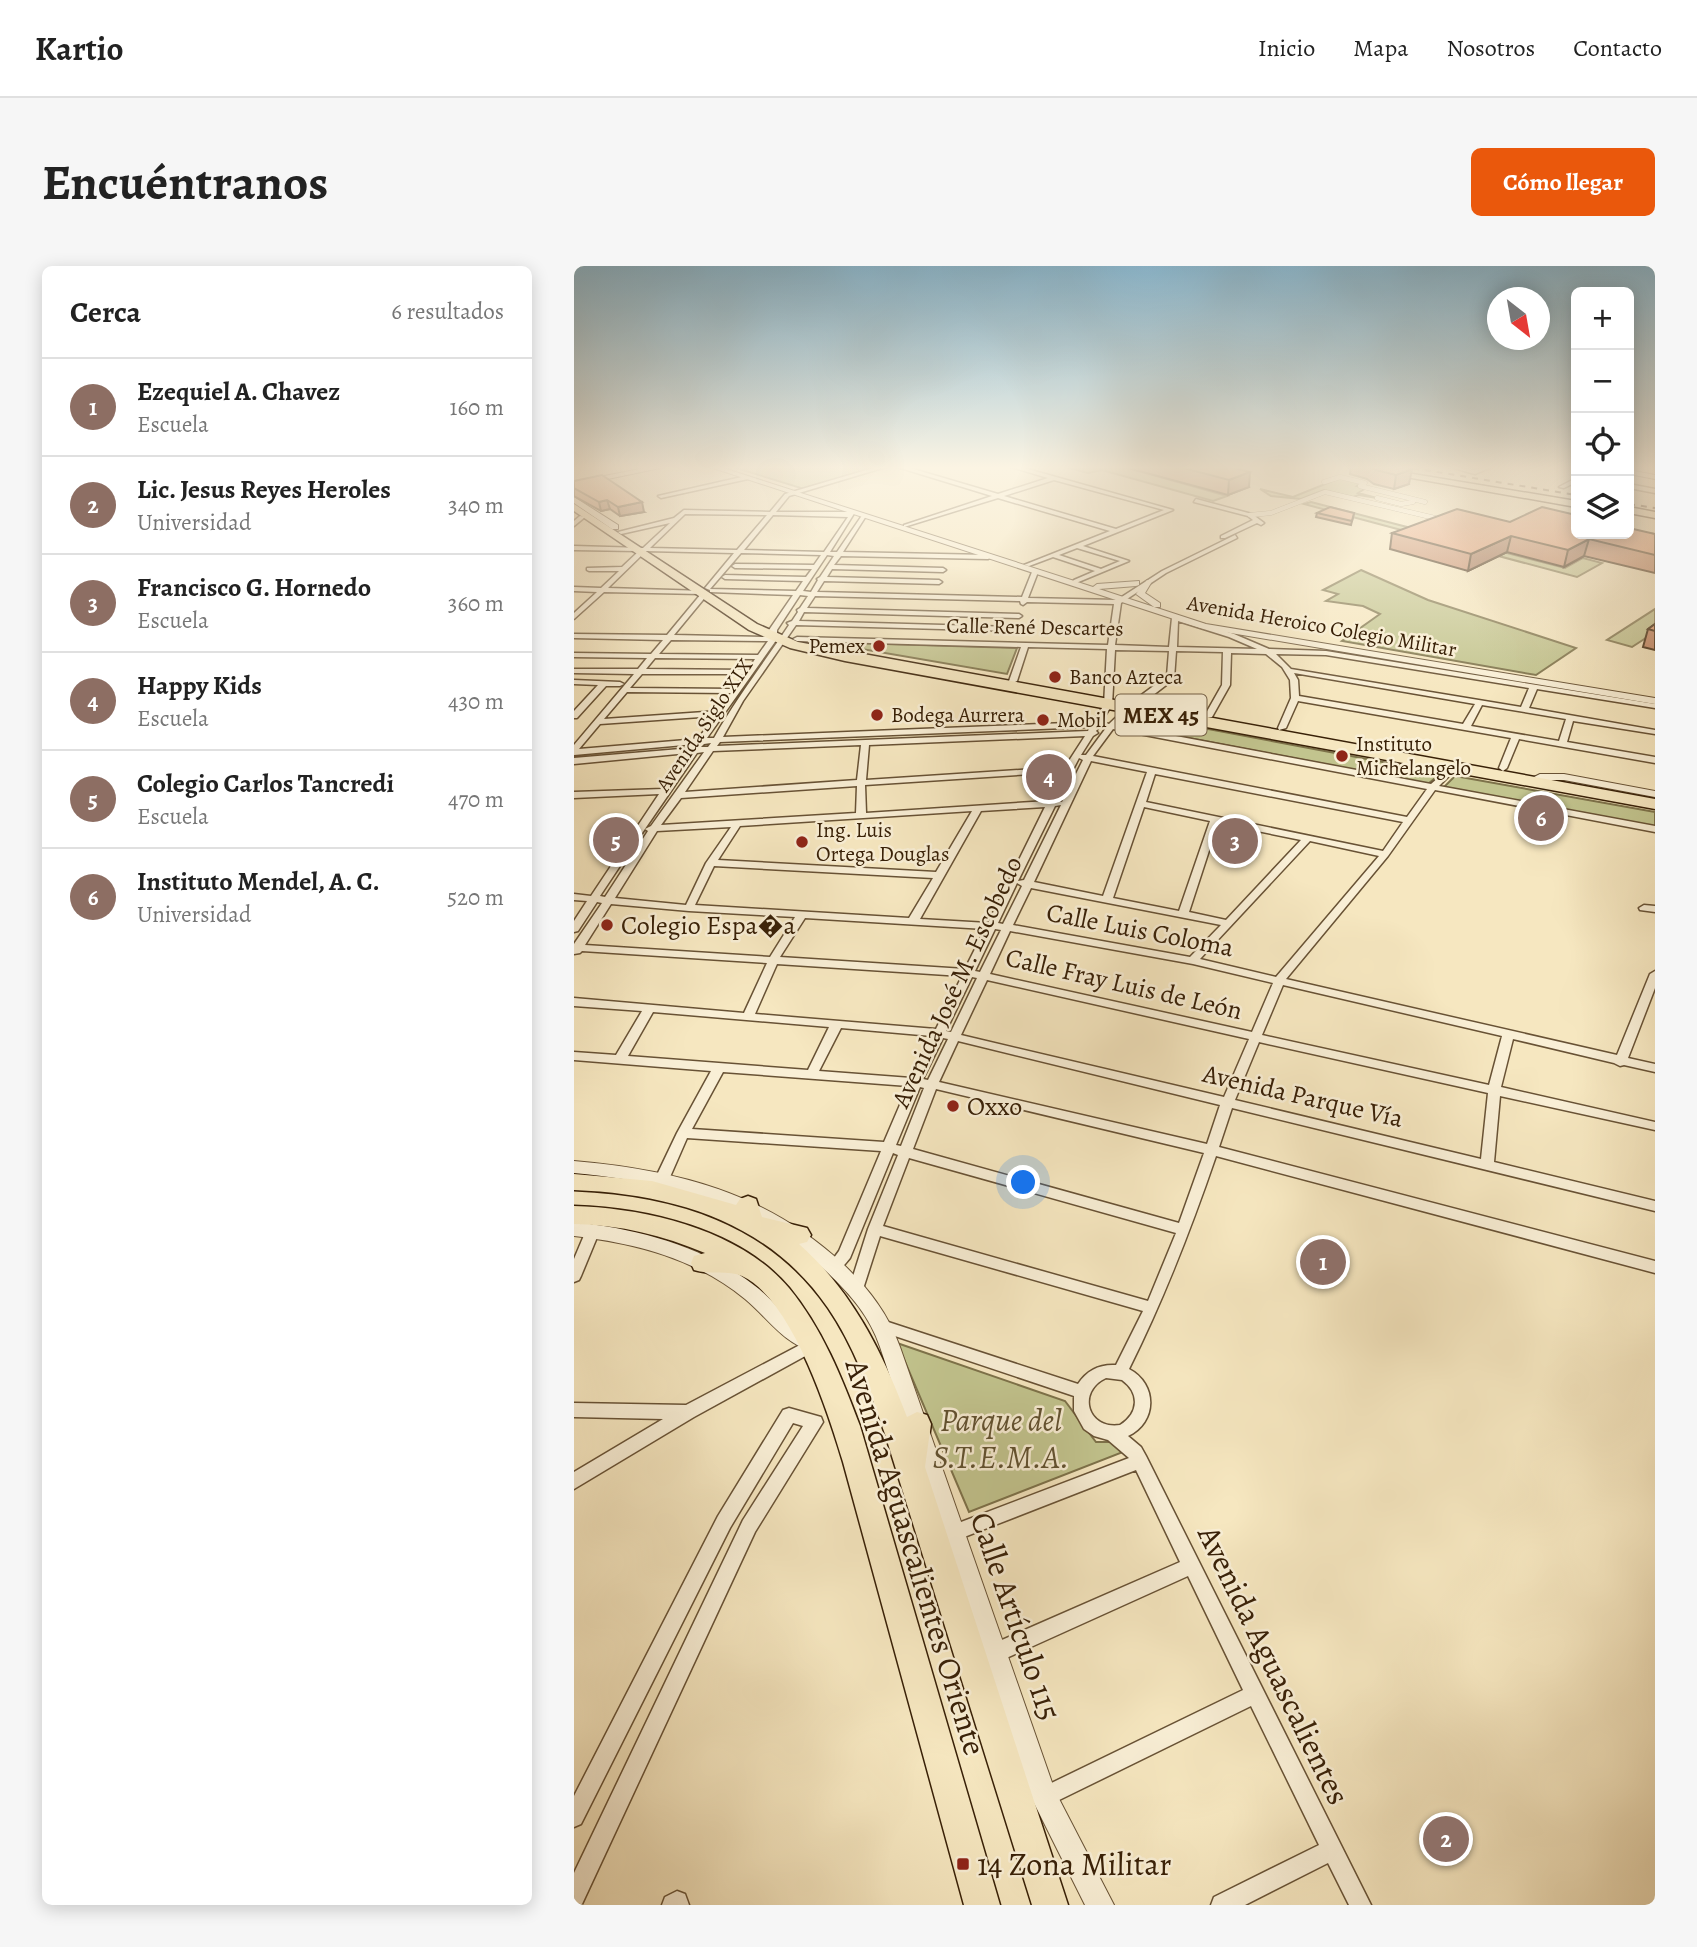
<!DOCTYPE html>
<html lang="es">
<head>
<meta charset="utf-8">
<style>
  body { margin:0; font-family:Alegreya,serif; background:#f6f6f6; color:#222 }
  .controls { position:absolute; right:21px; top:21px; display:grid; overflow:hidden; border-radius:10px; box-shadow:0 4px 18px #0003 }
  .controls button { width:63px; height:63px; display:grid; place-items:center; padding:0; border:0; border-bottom:2px solid #e0e0e0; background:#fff; color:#222; font:35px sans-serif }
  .compass { position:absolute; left:913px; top:21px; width:63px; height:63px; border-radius:50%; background:#fff; box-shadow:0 4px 18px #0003; rotate:149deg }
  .you { position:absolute; left:450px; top:917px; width:24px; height:24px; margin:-18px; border:5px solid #fff; border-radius:50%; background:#1a73e8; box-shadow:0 0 0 10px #1a73e833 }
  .badge { display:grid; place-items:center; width:46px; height:46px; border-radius:50%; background:#ea580c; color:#fff; font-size:23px; font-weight:700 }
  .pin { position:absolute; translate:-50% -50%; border:4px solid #fff; box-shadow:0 2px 7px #0006 }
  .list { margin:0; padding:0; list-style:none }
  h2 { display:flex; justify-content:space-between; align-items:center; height:91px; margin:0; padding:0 28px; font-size:30px }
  h2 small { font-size:23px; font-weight:400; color:#767676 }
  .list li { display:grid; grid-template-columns:46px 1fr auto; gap:21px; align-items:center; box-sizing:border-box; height:98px; padding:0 28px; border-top:2px solid #e0e0e0 }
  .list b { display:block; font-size:26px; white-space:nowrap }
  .list p { margin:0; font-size:23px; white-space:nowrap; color:#767676 }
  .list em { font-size:23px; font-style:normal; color:#767676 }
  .icon { flex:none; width:38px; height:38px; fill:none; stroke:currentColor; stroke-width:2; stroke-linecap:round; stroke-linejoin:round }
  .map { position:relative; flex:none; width:1081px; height:1639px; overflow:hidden; border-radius:10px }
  header { display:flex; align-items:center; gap:42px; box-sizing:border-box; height:98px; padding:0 35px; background:#fff; border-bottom:2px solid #e0e0e0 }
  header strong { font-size:33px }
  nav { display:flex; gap:38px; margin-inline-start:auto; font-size:24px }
  .intro { display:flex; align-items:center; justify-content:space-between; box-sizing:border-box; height:168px; padding:0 42px }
  h1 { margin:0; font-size:49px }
  .button { padding:18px 32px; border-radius:10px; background:#ea580c; color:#fff; font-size:24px; font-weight:700 }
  main { display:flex; gap:42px; padding:0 42px }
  aside { flex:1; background:#fff; border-radius:10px; box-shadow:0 4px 18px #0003 }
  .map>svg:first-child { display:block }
  .green { fill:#c2c48e; stroke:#7d724a; stroke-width:2 }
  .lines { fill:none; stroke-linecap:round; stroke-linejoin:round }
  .pedestrian-casing { stroke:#685235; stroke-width:5 }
  .minor-casing { stroke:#685235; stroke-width:3 }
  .tertiary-casing { stroke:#685235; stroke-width:2 }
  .secondary-casing { stroke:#382007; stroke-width:2 }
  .primary-casing { stroke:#382007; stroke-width:3 }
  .pedestrian { stroke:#f9efd6; stroke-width:4.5 }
  .minor { fill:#f9efd6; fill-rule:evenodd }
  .tertiary { fill:#f9efd6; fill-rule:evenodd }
  .secondary { fill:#f9efd6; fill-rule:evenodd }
  .primary { fill:#f6e7c0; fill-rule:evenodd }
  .rail { stroke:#382007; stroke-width:2; stroke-dasharray:6 6; stroke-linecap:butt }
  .wall { fill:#c48563; stroke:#382007; stroke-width:2 }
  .shaded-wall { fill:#a06c50; stroke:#382007; stroke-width:2 }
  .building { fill:#e49b73; stroke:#382007; stroke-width:2 }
  .poi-dot { fill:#8f2418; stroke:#f9efd6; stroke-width:2.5 }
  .labels { text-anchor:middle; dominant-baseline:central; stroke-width:5; stroke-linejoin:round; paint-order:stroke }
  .far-street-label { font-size:21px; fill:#382007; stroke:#f9efd6 }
  .far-poi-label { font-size:21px; fill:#382007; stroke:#f9efd6; text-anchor:start }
  .shield { fill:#f9efd6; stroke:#725e45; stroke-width:2 }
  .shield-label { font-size:24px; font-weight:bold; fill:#382007 }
  .poi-label { font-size:26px; fill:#382007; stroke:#f9efd6; text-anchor:start }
  .street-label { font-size:26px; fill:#382007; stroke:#f9efd6 }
  .near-park-label { font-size:32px; font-style:italic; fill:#615130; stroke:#f9efd6 }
  .near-street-label { font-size:32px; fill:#382007; stroke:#f9efd6 }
  .near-poi-label { font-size:32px; fill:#382007; stroke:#f9efd6; text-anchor:start }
</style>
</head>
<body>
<header>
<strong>Kartio</strong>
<nav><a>Inicio</a><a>Mapa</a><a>Nosotros</a><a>Contacto</a></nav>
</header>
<div class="intro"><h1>Encuéntranos</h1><a class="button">Cómo llegar</a></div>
<main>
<aside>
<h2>Cerca<small>6 resultados</small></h2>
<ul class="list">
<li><span class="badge" style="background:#8d6e63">1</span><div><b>Ezequiel A. Chavez</b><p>Escuela</p></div><em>160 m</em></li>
<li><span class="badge" style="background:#8d6e63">2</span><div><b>Lic. Jesus Reyes Heroles</b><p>Universidad</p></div><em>340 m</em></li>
<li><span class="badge" style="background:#8d6e63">3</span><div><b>Francisco G. Hornedo</b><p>Escuela</p></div><em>360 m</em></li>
<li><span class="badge" style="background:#8d6e63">4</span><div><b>Happy Kids</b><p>Escuela</p></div><em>430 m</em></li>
<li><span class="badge" style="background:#8d6e63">5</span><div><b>Colegio Carlos Tancredi</b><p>Escuela</p></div><em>470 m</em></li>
<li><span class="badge" style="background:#8d6e63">6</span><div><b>Instituto Mendel, A. C.</b><p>Universidad</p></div><em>520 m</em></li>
</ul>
</aside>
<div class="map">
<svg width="1081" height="1639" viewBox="0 0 1081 1639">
  <rect width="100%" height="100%" fill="#f6e7c0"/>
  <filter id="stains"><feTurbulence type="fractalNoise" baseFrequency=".00286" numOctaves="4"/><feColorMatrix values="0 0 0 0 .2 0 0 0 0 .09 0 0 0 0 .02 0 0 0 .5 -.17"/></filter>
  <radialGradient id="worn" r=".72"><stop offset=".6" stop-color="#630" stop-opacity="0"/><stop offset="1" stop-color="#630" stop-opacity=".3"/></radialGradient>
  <g class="green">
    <polygon points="156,200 308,200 230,223"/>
    <polygon points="489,200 547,200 653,230 639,235 528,204 514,207"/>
    <polygon points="766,212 788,217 783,220 792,222 784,227 803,232 785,229 779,231 750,224 727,233 697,230 686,223 719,231"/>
    <polygon points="737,236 991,302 1009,292 1028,297 1003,311 730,238"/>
    <polygon points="787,304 854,334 1002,382 962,409 768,375 806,348 789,340 752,335 764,328 749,324"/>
    <polygon points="1081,343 1081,366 1058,381 1033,374"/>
    <polygon points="247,376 443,382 433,408"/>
    <polygon points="564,453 597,456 867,507 854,518 547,459"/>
    <polygon points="881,510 1081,546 1081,561 870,521"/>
    <polygon points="323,1077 491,1135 522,1176 545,1176 549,1186 395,1246"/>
  </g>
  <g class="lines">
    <g class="pedestrian-casing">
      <g id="pedestrian">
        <polyline points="750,216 766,211 791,217"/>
        <polyline points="786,220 851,236"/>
        <polyline points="803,232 827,238 839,236"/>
        <polyline points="676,249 697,247 751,226 861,252"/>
      </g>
    </g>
    <g class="minor-casing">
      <g id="minor">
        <path d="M306,200H315L215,230L202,246H281L256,286H263L289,248L292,250L269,286L414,289L417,291L414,293L267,290L260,299L369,302L372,304L369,306L258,303L253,311L365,314L368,316L365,318L250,315L243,326L448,331L458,306L461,304L464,306L454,332L543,334L588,305L661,269L663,272L592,307L547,337L541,379L595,381L598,352L601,350L660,368L695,383L752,385L1081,438V442L963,423L955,442L1081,464V468L999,455L993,476L1081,491V497L945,473L933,502L929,505L925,502L937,472L724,435L712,462L705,464L704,462L717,432L716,414L708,401L692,388L657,387L656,419L638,451H632L631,449L648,419L649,386L602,385L600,413L552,450L580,446H583V450L546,456L543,459L857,518L878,500L882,503L865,520L1081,560V566L861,524L814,590L712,713L1043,789L1076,708L1081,705V722L1054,792L1081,798V806L1050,799L1046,800L1040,797L939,773L927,821L1081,856V864L926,830L920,896L1081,935V945L658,842L645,881L1081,995V1007L642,890C617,963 590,1033 555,1103C584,1118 583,1157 554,1170L567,1181L572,1190L797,1639H775L754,1597L671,1639H637L640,1631L745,1579L677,1440L477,1538L470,1541L463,1538L460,1531L463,1524L669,1424L614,1310L428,1394L421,1396L414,1394L412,1387L414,1380L606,1296L562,1204L380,1275L374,1273L371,1267L374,1261L555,1192L534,1174L520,1170L510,1163L500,1145V1130L303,1064L301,1060L303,1056L308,1054L504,1118C513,1104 526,1098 542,1099L569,1045L306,970L289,1023L287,1027L282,1029L277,1027L275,1023L294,963L324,889L319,887L276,992C270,999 266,1007 256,1004L254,1000L265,985L307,885L113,872L96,911L94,914H84L82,911L103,867L137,805L0,794V786L42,789L68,745L0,740V732L170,747L193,697L8,685L6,687L0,688V678L28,637L23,636L4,665L0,666V655L13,635L0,634V628L17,630L85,528L0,532V526L89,523L114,487L0,498V492L118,482L121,478L0,489V479L60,408L0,407V403H64L73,392L0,391V387L77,388L89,374L0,372V368L93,369L127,328L30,326L0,353V347L23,326L0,325V321L27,322L45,305H15L13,304V302L48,301L65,285L0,284V280L69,282L96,257L47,268L44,266L100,252L110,244L196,246L211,228ZM111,248L193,249L163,284L76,282ZM199,249L274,251L250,286L170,284ZM72,285L160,287L131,322L136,324V326L219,329L195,364V371L100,369L133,329L131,325L34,322ZM167,287L247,289L240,299L161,298L158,300L161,302L238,303L232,311L151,309L148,311L151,313L229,315L222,325L136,323ZM253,289L260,290L246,311L243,313L244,314L237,326L229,325ZM226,329L234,330L226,342L223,344L224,346L218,355L213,357L215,359C190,397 163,431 140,472H133L203,373V364ZM241,330L446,335L447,338L449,339L453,336L540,338L534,379L223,371L219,373L223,375L447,381L435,415L439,417L443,415L454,381L533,383L530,439L519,456L149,471L169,435L222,359L441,365L445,363L441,361L225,355L230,346L445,352L448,350L445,348L233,342ZM604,355L655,371L683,383L603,381ZM97,374L194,375L184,389L85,388ZM541,384L595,385L593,410L558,436L535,458L527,456L538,439ZM702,388L752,389L955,422L947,441L717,403ZM81,392L181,393L174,404L72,403ZM720,407L901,438L889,458L725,430L724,414ZM68,408H170L160,423L56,422ZM53,426L157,427L145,445L30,453ZM908,439L992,453L985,475L897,460ZM141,450L124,473L5,483L26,458ZM516,461L514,465L143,480L146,476ZM525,461L532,462L512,489H507L519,470L524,467L522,465ZM539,463L853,523L833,551L519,490ZM511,470L491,501L292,514L295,479ZM137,477L134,481H127L130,478ZM287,479L283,514L111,526L139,485ZM130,486L77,560L71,563L74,565L31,631L26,630C58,581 91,534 123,487ZM505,492L509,494L488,536L483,534ZM517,495L573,506L529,630L460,616ZM488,506L474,535L292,547L291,519ZM581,508L829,556L809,585L572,536ZM283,520L282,547L87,559L107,532ZM487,539L450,614L444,615L481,540ZM471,541L414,657L346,653L407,545ZM570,541L636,555L605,645L539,632ZM398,545L362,606L144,594L166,560ZM644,557L727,574L652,654L615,646ZM157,561L132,597L112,639L41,632L83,565ZM736,575L805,590L702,711L626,693ZM140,600L359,612L335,652L121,639ZM443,617L448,620L429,658L424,657ZM457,622L647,659L616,691L439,659ZM37,638L115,645L221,651L196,691L11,679ZM231,652L411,663L391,703L206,691ZM421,663L427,664L406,706L401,705ZM436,665L619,698L699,717L678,766L416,708ZM203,698L388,710L362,763L181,748ZM398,711L403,712L377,766L372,765ZM413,714L675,773L650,831L387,769ZM709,719L928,770L915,819L688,769ZM79,746L255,761L234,804L54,790ZM267,762L358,770L337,812L245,805ZM369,772L374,773L354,814L349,813ZM384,775L646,839L633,878L365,816ZM685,776L914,827L907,893L661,834ZM149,806L334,820L310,876L118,863ZM346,821L350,822L327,880L322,879ZM362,823L630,887L605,957L339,883ZM335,892L602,967L574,1035L309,960ZM532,1112L548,1114C566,1127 565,1147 546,1159C514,1164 502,1126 532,1112Z"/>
        <path d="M320,200H329L424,228L474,212L434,200H443L599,244L509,280L555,295L502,317L499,315L500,314L521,305L479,291L455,300L450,299L536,265L424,232L330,261V259L418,230ZM480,214L590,244L542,263L430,230ZM503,282L546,295L527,303L485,289Z"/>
        <polygon points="872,200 901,204 912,200 920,200 901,208"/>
        <polygon points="172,210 174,213 87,232 84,230"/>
        <polygon points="1002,212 1002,216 990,222 985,221"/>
        <polygon points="1055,218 1081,223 1081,227 1055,222"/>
        <polygon points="622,233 678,248 690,257 687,259 683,257 651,272 647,272 647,270 679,254 674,250 620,236"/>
        <polygon points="6,250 11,251 0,260 0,255"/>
        <polygon points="0,414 46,416 50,418 46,420 32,420 3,452 0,452 0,445 24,419 0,418"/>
        <polygon points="1070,639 1081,640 1081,646 1066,644 1065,642"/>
        <polygon points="19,959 24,960 26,964 7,1010 5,1014 0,1016 0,993 14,960"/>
        <polygon points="239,1072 244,1073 247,1078 244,1083 120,1151 0,1223 0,1206 89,1153 0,1151 0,1137 112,1139"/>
        <polygon points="215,1142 247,1151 249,1156 181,1266 8,1638 0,1639 0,1607 169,1254 229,1160 219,1157 156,1262 7,1558 0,1561 0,1530 144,1250 209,1144"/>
        <polygon points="103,1625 111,1628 115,1639 88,1639 91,1631"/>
      </g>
    </g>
    <g class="tertiary-casing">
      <g id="tertiary">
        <polygon points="133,200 143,200 519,321 523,318 565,315 565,319 562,320 525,323 632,358 1081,432 1081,438 627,362"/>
        <polygon points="573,314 577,317 571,327 586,337 586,341 580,341 562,328"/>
        <polygon points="990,508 1081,525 1081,531 990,514 966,514 960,511 966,508"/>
        <path d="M0,895C102,904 192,926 269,998C294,1022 314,1047 326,1081L481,1525L540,1639H511L457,1531L306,1081C296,1051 277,1029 254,1007C183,939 96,916 0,907Z"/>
        <path d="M0,956C65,963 133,981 185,1023C197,1033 207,1046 219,1057C228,1064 244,1068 249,1078L246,1084L239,1086C208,1076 195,1053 171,1033C123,993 61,977 0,970Z"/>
      </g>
    </g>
    <g class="secondary-casing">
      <g id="secondary">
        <polygon points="81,200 96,200 0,220 0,216"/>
        <polygon points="1055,204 1081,209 1081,213 1055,208"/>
        <polygon points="0,231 44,259 44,263 38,263 0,237"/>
      </g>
    </g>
    <g class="primary-casing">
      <g id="primary">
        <polygon points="770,200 791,200 1002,235 1002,241"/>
        <polygon points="0,238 183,358 224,376 1081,533 1081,543 271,395 216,382 175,364 0,245"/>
        <polygon points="1055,241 1081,246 1081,252 1055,247"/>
        <path d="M0,908L78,915L162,939L166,933L174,930L182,933L188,951L233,962L237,969L233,976L225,978C278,1025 308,1085 333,1151L343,1146L353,1149L357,1158L351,1201L494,1639H458L311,1168C296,1125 280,1080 254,1042C195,956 100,928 0,924Z"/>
        <path d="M0,940C73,942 166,964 215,1022C248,1062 268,1112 286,1160L426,1639H390L269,1196C254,1146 218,1033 168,1010C155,1004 135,1009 120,1004L117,997L120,990L131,987C88,969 47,959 0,958Z"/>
      </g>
    </g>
    <use href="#pedestrian" class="pedestrian"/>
    <use href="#minor" class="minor"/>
    <use href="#tertiary" class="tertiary"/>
    <use href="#secondary" class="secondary"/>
    <use href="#primary" class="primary"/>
    <g class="rail">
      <polyline points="827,200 1002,229"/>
      <polyline points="1055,238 1081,242"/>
    </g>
  </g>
  <g class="wall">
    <polygon points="554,200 652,200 675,221 654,229 554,202"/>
    <polygon points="777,200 825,200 835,218 820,223 800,218 793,213 776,208"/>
    <polygon points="0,215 70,246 46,250 36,243 27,245 0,230"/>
    <polygon points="743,247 780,247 777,259 742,251"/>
    <polygon points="936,256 1081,268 1081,307 1010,290 990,301 933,286 894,305 816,283 818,267"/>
    <polygon points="1081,358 1081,384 1069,381 1074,363"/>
  </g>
  <g class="shaded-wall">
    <polygon points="838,203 835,218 820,223 822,209"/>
    <polygon points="676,206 675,221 654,229 655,214"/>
    <polygon points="33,234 36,243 27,245 25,236"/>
    <polygon points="68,236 70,246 46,250 44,241"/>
    <polygon points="937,270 933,286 894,305 897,288"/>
    <polygon points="1015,273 1010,290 990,301 994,284"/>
  </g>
  <g class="building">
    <polygon points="602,200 652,200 676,206 655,214"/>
    <polygon points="797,200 825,200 838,203 822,209 802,204"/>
    <polygon points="28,209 68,236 44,241 33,234 25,236 0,222 0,215"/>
    <polygon points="756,241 780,247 778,255 743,247"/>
    <polygon points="968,241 1002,249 1002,268 1055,268 1055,262 1081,268 1081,289 1015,273 994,284 937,270 897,288 818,267 883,243 936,256"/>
    <polygon points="1081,358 1081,365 1074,363"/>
  </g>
  <linearGradient id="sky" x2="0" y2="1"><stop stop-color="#8ab9d2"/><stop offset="0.47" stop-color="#fbf4e3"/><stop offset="1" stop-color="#fbf4e3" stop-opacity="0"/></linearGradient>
  <rect width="1081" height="429" fill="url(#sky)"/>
  <g class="poi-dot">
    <circle cx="305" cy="380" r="7"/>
    <circle cx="481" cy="411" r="7"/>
    <circle cx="303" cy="449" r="7"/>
    <circle cx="469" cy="454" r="7"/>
    <circle cx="768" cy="490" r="7"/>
    <circle cx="228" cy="576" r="7"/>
    <circle cx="33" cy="659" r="7"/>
    <circle cx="379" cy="840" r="7"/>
    <rect x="382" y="1591" width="14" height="14" rx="3.5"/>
  </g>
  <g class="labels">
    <g class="far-street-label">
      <text transform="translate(748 360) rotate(10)">Avenida Heroico Colegio Militar</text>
      <text transform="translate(461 361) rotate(1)">Calle René Descartes</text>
      <text transform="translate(130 459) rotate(-56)">Avenida Siglo XIX</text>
    </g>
    <g class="far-poi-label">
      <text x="291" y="380" text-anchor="end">Pemex</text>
      <text x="495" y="411">Banco Azteca</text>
      <text x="317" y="449">Bodega Aurrera</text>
      <text x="483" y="454">Mobil</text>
      <text x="782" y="478">Instituto<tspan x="782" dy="24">Michelangelo</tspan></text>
      <text x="242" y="564">Ing. Luis<tspan x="242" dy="24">Ortega Douglas</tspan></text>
    </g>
    <rect class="shield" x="541.5" y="428.5" width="91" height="41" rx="5"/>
    <g class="shield-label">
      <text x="587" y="449">MEX 45</text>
    </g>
    <g class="poi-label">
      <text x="47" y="659">Colegio Espa�a</text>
      <text x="393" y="840">Oxxo</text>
    </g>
    <g class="street-label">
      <text transform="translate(566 664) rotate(11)">Calle Luis Coloma</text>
      <text transform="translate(383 716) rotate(-65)">Avenida José M. Escobedo</text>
      <text transform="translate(550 718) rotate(13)">Calle Fray Luis de León</text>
      <text transform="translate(729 830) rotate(13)">Avenida Parque Vía</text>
    </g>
    <g class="near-park-label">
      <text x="427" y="1154">Parque del<tspan x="427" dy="37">S.T.E.M.A.</tspan></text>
    </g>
    <g class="near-street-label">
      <text transform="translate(342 1291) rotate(73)">Avenida Aguascalientes Oriente</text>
      <text transform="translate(442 1350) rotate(71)">Calle Artículo 115</text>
      <text transform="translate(700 1399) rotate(64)">Avenida Aguascalientes</text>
    </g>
    <g class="near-poi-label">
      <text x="403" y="1598">14 Zona Militar</text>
    </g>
  </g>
  <rect width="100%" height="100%" filter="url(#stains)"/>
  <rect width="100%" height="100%" fill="url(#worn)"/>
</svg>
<div class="controls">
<button>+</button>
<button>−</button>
<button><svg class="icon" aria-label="locate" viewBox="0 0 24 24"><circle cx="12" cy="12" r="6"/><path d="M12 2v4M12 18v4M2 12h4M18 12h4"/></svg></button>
<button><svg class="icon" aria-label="layers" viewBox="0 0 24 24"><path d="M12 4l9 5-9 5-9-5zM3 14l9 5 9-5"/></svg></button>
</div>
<svg class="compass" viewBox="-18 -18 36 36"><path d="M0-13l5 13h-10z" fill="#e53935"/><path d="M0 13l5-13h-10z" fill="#767676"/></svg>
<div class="you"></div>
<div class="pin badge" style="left:749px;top:996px;background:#8d6e63">1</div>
<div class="pin badge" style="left:872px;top:1573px;background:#8d6e63">2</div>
<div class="pin badge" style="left:661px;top:575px;background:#8d6e63">3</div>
<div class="pin badge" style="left:475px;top:511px;background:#8d6e63">4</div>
<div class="pin badge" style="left:42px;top:574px;background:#8d6e63">5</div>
<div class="pin badge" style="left:967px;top:552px;background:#8d6e63">6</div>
</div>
</main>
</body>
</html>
